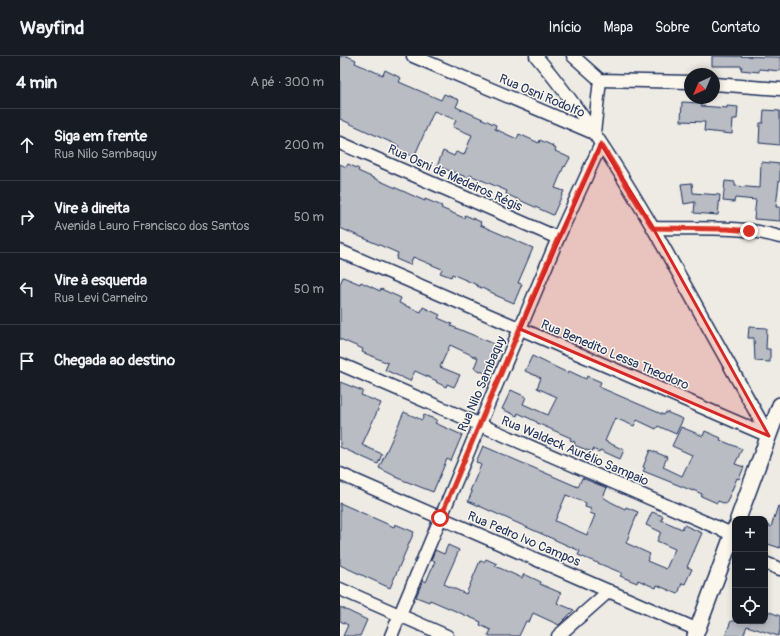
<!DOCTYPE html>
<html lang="pt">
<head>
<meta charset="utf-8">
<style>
  body { margin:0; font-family:Pangolin,sans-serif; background:#242831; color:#f1f3f6 }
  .controls { position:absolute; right:12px; bottom:12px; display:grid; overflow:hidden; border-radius:8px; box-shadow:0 2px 6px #0003 }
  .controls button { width:36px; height:36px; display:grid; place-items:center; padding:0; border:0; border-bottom:1px solid #363941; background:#171b24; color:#f1f3f6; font:20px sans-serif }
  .compass { position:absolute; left:344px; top:12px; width:36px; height:36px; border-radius:50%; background:#171b24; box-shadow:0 2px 6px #0003; rotate:224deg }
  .stop { position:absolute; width:12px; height:12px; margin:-9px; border:3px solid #d93025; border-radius:50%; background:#fff }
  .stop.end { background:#d93025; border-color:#fff; box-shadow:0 1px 4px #0008 }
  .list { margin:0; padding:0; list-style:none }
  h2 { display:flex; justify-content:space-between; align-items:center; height:52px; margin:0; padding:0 16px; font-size:17px }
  h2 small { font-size:13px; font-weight:400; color:#9ea1a6 }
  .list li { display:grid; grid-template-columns:26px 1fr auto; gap:12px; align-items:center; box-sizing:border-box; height:72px; padding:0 16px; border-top:1px solid #363941 }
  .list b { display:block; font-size:15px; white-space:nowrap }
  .list p { margin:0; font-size:13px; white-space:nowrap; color:#9ea1a6 }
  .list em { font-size:13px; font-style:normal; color:#9ea1a6 }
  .icon { flex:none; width:22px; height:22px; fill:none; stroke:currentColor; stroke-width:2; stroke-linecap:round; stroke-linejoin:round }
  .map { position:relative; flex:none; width:440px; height:580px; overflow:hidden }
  header { display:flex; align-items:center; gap:24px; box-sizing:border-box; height:56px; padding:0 20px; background:#171b24; border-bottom:1px solid #363941 }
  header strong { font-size:19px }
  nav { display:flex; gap:22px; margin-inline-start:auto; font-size:14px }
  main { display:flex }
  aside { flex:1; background:#171b24 }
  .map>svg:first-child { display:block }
  .building { fill:#b9bcc3; stroke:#1b2f5e; fill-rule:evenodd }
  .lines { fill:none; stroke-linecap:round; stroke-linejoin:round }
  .minor-casing { stroke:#1b2f5e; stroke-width:15 }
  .tertiary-casing { stroke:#1b2f5e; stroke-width:18 }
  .minor { stroke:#fbf7ec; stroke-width:12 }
  .tertiary { stroke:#fbf7ec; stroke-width:15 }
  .route { stroke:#d93025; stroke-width:5 }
  .marked { fill:#d62828; fill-opacity:0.2; stroke:#d62828; stroke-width:3; stroke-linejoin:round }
  .labels { text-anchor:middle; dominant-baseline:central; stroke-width:3; stroke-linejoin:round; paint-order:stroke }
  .street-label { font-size:13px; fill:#1b2f5e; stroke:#fbf7ec }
</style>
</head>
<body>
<header>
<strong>Wayfind</strong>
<nav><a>Início</a><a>Mapa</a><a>Sobre</a><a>Contato</a></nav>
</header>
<main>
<aside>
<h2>4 min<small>A pé · 300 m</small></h2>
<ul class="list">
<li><svg class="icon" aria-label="ahead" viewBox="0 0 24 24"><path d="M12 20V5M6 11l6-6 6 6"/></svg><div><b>Siga em frente</b><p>Rua Nilo Sambaquy</p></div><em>200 m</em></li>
<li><svg class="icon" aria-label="right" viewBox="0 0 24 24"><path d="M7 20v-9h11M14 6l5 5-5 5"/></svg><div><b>Vire à direita</b><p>Avenida Lauro Francisco dos Santos</p></div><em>50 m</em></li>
<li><svg class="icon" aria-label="left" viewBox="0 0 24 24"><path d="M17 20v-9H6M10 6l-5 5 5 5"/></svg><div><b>Vire à esquerda</b><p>Rua Levi Carneiro</p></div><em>50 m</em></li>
<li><svg class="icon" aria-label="arrive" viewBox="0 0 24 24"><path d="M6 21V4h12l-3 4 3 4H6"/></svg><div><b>Chegada ao destino</b></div></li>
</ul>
</aside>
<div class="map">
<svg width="440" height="580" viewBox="0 0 440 580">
  <rect width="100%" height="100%" fill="#eeebe4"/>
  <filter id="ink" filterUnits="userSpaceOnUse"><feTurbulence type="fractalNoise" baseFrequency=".025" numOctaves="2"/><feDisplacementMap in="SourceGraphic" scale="8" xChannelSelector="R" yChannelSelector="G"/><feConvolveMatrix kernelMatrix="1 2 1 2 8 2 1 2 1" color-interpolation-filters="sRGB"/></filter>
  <g filter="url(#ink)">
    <g class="building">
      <polygon points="0,0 7,0 16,4 15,7 40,18 43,19 45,14 61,22 59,26 101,44 104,38 119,44 116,51 156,69 155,73 177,83 179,78 199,87 200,84 213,90 212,91 216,93 215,95 230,102 225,111 224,110 215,132 224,135 213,159 166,138 167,135 130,119 129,122 97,110 103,95 114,100 116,96 124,99 132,79 113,71 116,64 94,55 74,101 57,94 59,90 0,63"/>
      <polygon points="372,0 440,1 440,15 419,13 419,16 401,14 402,10 372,10"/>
      <polygon points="342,46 361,47 361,50 387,52 387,50 398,51 397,63 393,63 392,78 364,75 365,66 341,65"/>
      <polygon points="424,54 440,55 440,89 419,87 420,67 423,67"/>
      <polygon points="421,106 440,108 440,125 439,125 436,151 440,151 440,165 414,163 416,144 395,142 394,146 383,145 385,125 395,126 395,130 420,132"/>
      <polygon points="0,108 6,111 8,108 19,113 18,115 85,145 85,143 102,150 101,152 124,162 125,159 141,166 140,169 193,192 178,227 182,228 174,247 155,239 155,238 137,230 137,229 112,218 111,221 100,217 102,213 73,201 70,209 56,203 58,197 0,172"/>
      <polygon points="352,127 353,137 380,139 378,159 354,157 355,146 344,148 341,128"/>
      <polygon points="3,221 20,228 21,226 40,235 41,233 61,242 59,247 81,256 83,251 100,259 98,262 112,268 111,270 157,289 145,317 134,312 138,302 110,289 100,311 120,319 114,331 107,328 106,331 96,326 97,325 75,315 70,325 45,314 48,307 22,296 23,293 0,283 0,228"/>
      <polygon points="409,271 427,272 426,293 430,293 430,306 415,305 414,282 408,282"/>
      <polygon points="192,300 228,317 229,315 246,323 247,320 261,326 259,331 324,359 326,356 343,363 336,378 318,370 316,373 297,364 294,370 275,362 265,385 284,394 280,403 260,394 259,396 253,393 252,396 234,389 235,386 230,384 231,382 197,367 197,366 178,357 177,360 162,353 171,334 186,341 183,348 208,359 217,341 197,332 201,322 185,315"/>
      <polygon points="0,326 23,335 21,339 41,347 22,389 42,398 38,408 0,391"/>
      <polygon points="64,356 82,364 84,359 97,364 95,367 122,379 111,405 107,403 93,436 55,421 55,420 39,412"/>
      <polygon points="341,371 363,380 365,375 381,382 380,384 402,393 395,408 404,411 399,423 397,422 386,448 378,445 377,447 361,440 362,438 353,434 353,435 303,415 305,412 303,411 310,394 327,401 323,411 342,420 352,399 332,390"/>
      <path d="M143,390L238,431L242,422L267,432L263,441L271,446L285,453L286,451L298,456L286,487L310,498L307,505L326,513L335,493L317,485L321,476L306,469L312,456L323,460L321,464L342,473L344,469L362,477L347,511L352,513L345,528L342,527L338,538L317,529L316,532L298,524L297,527L280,520L282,517L238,499L240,495L128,445L132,436L130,435L141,409L136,406ZM226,439L246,447L245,451L251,453L250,457L255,459L247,479L215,465Z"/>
      <polygon points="0,447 54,471 55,468 74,476 50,532 0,509"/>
      <polygon points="438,450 440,450 440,492 425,487 425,468 431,471"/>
      <polygon points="108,489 119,494 104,528 126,538 140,505 144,506 146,503 157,508 155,510 182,522 184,518 201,526 200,528 221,537 217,547 234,554 219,569 193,557 189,566 186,565 179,580 148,580 151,574 140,569 141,566 90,544 89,546 76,541 83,524 86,526 95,505 91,504 95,494 104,498"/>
      <polygon points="0,551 27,564 20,580 3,580 8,569 0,565"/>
      <polygon points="425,554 440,560 440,574 438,580 407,570 403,580 385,580 391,565 425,565"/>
    </g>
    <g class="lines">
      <g class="minor-casing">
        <g id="minor">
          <polyline points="73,0 254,77 260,24"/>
          <path d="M196,0C241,53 278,112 313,172L429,380"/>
          <polyline points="233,0 260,24 350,26"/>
          <polyline points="374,28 440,33"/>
          <polyline points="0,87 218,182"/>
          <path d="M313,172C355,173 400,169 440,181"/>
          <polyline points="0,195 429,380"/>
          <polyline points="0,308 392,478"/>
          <polyline points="0,418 358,574"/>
          <polyline points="425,507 440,513"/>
          <polyline points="0,533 107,580"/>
          <polyline points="51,580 218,182 261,88"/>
          <polyline points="218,580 269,535"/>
        </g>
      </g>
      <g class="tertiary-casing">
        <g id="tertiary">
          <polyline points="398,463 440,349"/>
          <polyline points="355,580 395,472"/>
        </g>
      </g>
      <use href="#minor" class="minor"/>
      <use href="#tertiary" class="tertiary"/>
    </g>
  </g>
  <g class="lines" filter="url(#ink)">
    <polyline class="route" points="100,462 218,182 261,88 313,172 387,173 409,175"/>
  </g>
  <path class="marked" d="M261,88L313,172L429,380L180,273Z"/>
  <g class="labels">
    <g class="street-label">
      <text transform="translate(202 40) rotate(23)">Rua Osni Rodolfo</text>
      <text transform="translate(115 122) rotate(24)">Rua Osni de Medeiros Régis</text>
      <text transform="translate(275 299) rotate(23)">Rua Benedito Lessa Theodoro</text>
      <text transform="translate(142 328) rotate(-67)">Rua Nilo Sambaquy</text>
      <text transform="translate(235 395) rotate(23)">Rua Waldeck Aurélio Sampaio</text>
      <text transform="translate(184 483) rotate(23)">Rua Pedro Ivo Campos</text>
    </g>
  </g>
</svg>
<div class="controls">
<button>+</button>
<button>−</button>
<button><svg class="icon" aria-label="locate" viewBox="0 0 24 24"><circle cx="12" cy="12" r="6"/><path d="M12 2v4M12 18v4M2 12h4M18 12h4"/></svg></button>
</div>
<svg class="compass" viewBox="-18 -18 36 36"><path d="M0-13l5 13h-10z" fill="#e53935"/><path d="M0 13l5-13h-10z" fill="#9ea1a6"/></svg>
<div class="stop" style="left:100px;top:462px"></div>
<div class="stop end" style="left:409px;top:175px"></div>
</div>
</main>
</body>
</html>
